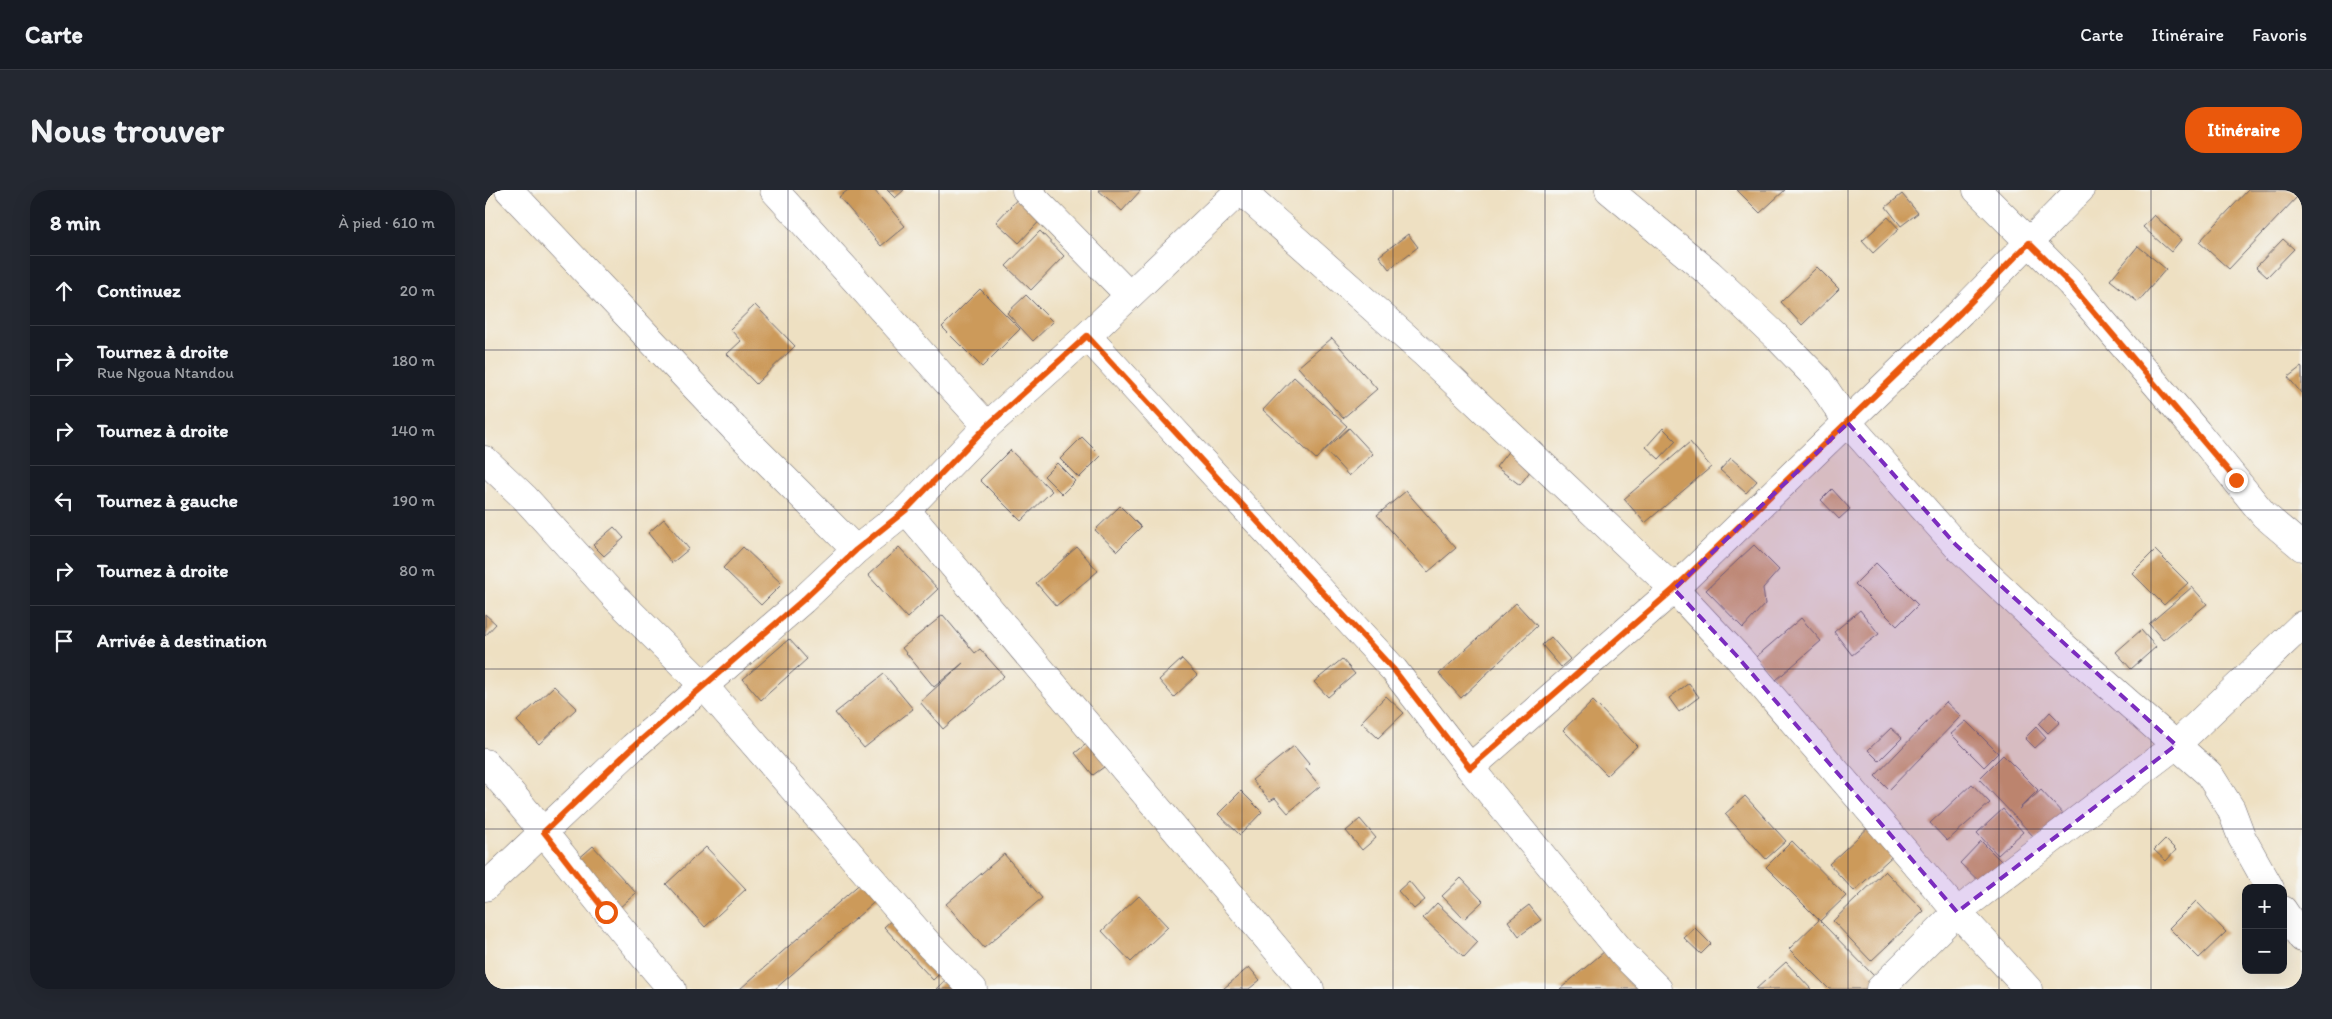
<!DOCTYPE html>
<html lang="fr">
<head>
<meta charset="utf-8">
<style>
  body { margin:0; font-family:Itim,sans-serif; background:#242831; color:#f1f3f6 }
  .controls { position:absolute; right:15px; bottom:15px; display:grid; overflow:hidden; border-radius:10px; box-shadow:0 5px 20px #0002 }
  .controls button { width:45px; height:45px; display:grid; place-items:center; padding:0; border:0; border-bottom:1px solid #363941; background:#171b24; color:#f1f3f6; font:25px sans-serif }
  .stop { position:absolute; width:15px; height:15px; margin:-11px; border:4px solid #ea580c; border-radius:50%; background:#fff }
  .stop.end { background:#ea580c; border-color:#fff; box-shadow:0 1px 5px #0008 }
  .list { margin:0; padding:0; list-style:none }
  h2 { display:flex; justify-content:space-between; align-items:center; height:65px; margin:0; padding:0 20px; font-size:21px }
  h2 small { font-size:16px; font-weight:400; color:#9ea1a6 }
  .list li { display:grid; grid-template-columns:32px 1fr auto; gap:15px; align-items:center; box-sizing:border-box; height:70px; padding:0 20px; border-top:1px solid #363941 }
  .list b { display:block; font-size:19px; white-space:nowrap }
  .list p { margin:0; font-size:16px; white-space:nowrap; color:#9ea1a6 }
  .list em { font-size:16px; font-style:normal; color:#9ea1a6 }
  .icon { flex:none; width:28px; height:28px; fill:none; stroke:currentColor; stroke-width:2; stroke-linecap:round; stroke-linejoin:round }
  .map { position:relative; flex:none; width:1817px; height:799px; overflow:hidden; border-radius:20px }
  header { display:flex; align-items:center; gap:30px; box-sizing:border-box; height:70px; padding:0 25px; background:#171b24; border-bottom:1px solid #363941 }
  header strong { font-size:24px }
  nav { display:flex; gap:28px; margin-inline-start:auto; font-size:18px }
  .intro { display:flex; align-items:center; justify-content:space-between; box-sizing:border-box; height:120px; padding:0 30px }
  h1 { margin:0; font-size:35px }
  .button { padding:12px 22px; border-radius:20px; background:#ea580c; color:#fff; font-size:18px; font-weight:700 }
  main { display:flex; gap:30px; padding:0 30px }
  aside { flex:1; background:#171b24; border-radius:20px; box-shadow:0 5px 20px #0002 }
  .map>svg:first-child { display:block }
  .building { fill:#cc9a5a }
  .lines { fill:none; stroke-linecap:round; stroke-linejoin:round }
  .minor-casing { stroke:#69646a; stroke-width:29 }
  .minor { stroke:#fff; stroke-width:28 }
  .route { stroke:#ea580c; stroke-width:6 }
  .marked { fill:#7b2cbf; fill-opacity:0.2; stroke:#7b2cbf; stroke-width:4; stroke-dasharray:10 6; stroke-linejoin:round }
  .grid { fill:none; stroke:#22223b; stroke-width:1; stroke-opacity:0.55 }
</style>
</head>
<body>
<header>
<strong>Carte</strong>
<nav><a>Carte</a><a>Itinéraire</a><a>Favoris</a></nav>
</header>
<div class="intro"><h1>Nous trouver</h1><a class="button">Itinéraire</a></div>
<main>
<aside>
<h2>8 min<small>À pied · 610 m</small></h2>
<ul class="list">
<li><svg class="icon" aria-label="ahead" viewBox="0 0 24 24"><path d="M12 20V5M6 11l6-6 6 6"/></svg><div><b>Continuez</b></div><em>20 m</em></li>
<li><svg class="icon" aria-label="right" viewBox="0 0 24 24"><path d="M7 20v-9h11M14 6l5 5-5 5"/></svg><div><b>Tournez à droite</b><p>Rue Ngoua Ntandou</p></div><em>180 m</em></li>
<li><svg class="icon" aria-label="right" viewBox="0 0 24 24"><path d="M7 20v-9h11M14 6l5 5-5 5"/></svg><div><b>Tournez à droite</b></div><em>140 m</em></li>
<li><svg class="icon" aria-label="left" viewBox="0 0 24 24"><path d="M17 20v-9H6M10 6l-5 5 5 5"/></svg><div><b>Tournez à gauche</b></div><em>190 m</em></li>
<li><svg class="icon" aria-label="right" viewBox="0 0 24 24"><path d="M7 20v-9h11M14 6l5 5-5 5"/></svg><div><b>Tournez à droite</b></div><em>80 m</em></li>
<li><svg class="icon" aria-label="arrive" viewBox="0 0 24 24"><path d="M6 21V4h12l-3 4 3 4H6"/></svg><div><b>Arrivée à destination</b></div></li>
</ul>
</aside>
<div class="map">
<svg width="1817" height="799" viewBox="0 0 1817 799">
  <rect width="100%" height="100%" fill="#f6f6f2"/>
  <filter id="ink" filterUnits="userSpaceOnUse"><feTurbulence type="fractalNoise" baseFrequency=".02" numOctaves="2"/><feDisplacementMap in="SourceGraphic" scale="10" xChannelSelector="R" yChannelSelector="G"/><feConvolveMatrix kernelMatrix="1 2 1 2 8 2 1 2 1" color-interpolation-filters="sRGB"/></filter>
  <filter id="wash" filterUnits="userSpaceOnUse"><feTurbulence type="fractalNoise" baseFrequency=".0096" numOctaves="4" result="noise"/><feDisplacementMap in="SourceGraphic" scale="20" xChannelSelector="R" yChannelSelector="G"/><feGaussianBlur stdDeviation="1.12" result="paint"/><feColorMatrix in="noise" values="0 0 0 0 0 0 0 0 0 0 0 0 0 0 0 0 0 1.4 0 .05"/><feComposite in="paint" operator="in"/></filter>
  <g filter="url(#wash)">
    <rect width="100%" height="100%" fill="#eee0c2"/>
    <g id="blocks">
      <g class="building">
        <polygon points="363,0 389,0 420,36 396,56 354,7"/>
        <polygon points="402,0 419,0 410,8"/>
        <polygon points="613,0 656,0 637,21"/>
        <polygon points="1252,0 1300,0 1275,23"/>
        <polygon points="1763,0 1806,0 1813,6 1744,79 1714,52"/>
        <polygon points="538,3 561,24 534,53 511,32"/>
        <polygon points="1417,4 1433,23 1416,36 1401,17"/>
        <polygon points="1669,25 1696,50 1686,62 1658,37"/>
        <polygon points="1403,27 1414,39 1388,63 1377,51"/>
        <polygon points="555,41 579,66 546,100 521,76"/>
        <polygon points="923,44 933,57 904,79 894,66"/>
        <polygon points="1798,49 1809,59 1782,87 1771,77"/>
        <polygon points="1653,56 1681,79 1653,112 1625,90"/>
        <polygon points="1332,77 1354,99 1317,135 1296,112"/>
        <polygon points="495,99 535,139 497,177 457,137"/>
        <polygon points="541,105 568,132 548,151 522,123"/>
        <polygon points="270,115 310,156 271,194 242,164 256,151 245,139"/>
        <polygon points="847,148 892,199 858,228 813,177"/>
        <polygon points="1816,177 1817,178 1817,204 1803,187"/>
        <polygon points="809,187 862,236 831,269 778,220"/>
        <polygon points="864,238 888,264 864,286 840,260"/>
        <polygon points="1178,238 1191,251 1174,269 1161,257"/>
        <polygon points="597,247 616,266 594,288 575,269"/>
        <polygon points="1205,252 1226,277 1160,333 1139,309"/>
        <polygon points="1025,259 1048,277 1035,295 1011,277"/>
        <polygon points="525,260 567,301 536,331 495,290"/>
        <polygon points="1246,268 1272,291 1261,303 1235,280"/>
        <polygon points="572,273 590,291 577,304 559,286"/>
        <polygon points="1347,299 1365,319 1354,329 1336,310"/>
        <polygon points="921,301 971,358 943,382 892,325"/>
        <polygon points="635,316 656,337 632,361 610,340"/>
        <polygon points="179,329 204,359 187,373 163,343"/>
        <polygon points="129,337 139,348 119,366 108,355"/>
        <polygon points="1269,355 1294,380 1278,398 1280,414 1258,438 1221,400"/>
        <polygon points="258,357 297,394 276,415 238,378"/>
        <polygon points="414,357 453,399 422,428 383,385"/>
        <polygon points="592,357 613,381 571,416 551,393"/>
        <polygon points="1670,360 1703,393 1679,415 1647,383"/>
        <polygon points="1391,373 1433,415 1412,436 1370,394"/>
        <polygon points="1707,397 1722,414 1678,450 1664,434"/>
        <polygon points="1031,413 1052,436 976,508 954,484"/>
        <polygon points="1375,420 1394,444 1367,465 1349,442"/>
        <polygon points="0,424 11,434 0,446"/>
        <polygon points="458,425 490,463 495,459 519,486 458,539 435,512 478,473 449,497 417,458"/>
        <polygon points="1316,428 1336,451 1291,490 1271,467"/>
        <polygon points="1656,440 1671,457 1646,479 1631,462"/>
        <polygon points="1066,447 1085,469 1076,477 1057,455"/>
        <polygon points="304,449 322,469 276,510 258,489"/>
        <polygon points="697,469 712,485 689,507 674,490"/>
        <polygon points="857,469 870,484 843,507 829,492"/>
        <polygon points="399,484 428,519 379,558 350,523"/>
        <polygon points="1204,493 1214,507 1194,522 1184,508"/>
        <polygon points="69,496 92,518 54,554 32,531"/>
        <polygon points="901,506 919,523 893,548 876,532"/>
        <polygon points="1108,511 1152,556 1122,585 1078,540"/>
        <polygon points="1461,512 1476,526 1404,600 1390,586"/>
        <polygon points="1565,522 1575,532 1563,543 1554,534"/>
        <polygon points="1481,531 1513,563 1499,577 1466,544"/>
        <polygon points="1551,537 1561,548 1550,558 1540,548"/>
        <polygon points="1406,538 1417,548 1394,571 1383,560"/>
        <polygon points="605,551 623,574 608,585 590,563"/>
        <polygon points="809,556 824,574 820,578 835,596 803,623 790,608 785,611 767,590"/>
        <polygon points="1518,565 1553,600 1534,619 1556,600 1579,625 1551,649 1494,589"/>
        <polygon points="1487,594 1505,613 1462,651 1445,633"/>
        <polygon points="756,601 777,622 755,645 733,624"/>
        <polygon points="1260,606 1301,651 1281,669 1240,624"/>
        <polygon points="1518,619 1538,642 1513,665 1492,643"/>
        <polygon points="875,629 891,648 877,660 861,641"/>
        <polygon points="1387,634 1413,661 1369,701 1344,674"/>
        <polygon points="1680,649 1691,660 1681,671 1669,660"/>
        <polygon points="1307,651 1361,706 1335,731 1392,789 1382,799 1344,799 1304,759 1334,730 1281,677"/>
        <polygon points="1496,651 1522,677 1501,698 1475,673"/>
        <polygon points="108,656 151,703 134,718 91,671"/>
        <polygon points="221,657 261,699 220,737 181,694"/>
        <polygon points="519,664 557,708 499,758 461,714"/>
        <polygon points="1400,681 1439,721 1386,771 1348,731"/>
        <polygon points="387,683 403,700 290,799 255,799"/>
        <polygon points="976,688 998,711 979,729 957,706"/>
        <polygon points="924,691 940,710 929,719 913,701"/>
        <polygon points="654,706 683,737 646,772 617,741"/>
        <polygon points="1711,711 1741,742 1714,768 1684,738"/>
        <polygon points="952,713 993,752 979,767 938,728"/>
        <polygon points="1044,715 1056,730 1034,746 1023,731"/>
        <polygon points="422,716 471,768 448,790 399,737"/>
        <polygon points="1210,738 1226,754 1216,764 1199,748"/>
        <polygon points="1120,761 1153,799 1075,799"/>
        <polygon points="1301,772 1326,799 1271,799"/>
        <polygon points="764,777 775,790 764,799 738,799"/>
        <polygon points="473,778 491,799 451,799"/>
      </g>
    </g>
  </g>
  <g filter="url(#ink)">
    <use href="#blocks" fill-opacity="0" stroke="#69646a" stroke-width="1"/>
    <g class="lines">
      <g class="minor-casing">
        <g id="minor">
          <polyline points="24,0 249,238 371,360"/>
          <polyline points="289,0 502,236"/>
          <polyline points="541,0 644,105"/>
          <polyline points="755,0 940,164 1189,399 1251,465 1472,722 1543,799"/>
          <polyline points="1124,0 1224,83 1294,149 1334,190 1363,233 1471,355 1576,454 1724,584 1746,619 1757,648 1785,698"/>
          <polyline points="1492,0 1585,93 1712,242 1779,325 1817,357"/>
          <polyline points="602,146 909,480 985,578 1139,765 1173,799"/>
          <polyline points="0,270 40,308 131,408 219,496 445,756 488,799"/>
          <polyline points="421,320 825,799"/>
          <path d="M0,573C65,646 122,726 187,799"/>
          <polyline points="985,578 1189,399 1476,122 1595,0"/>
          <polyline points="0,697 148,557 318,410 371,360 421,320 502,236 602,146 755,0"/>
          <polyline points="1798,720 1817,748"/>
          <polyline points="1395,799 1472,722 1691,555 1817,435"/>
        </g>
      </g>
      <use href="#minor" class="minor"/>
    </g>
  </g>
  <g class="lines" filter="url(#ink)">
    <polyline class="route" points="121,722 59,642 148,557 318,410 371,360 421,320 502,236 602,146 909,480 985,578 1189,399 1476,122 1544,53 1584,93 1751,290"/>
  </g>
  <path class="marked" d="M1363,233L1471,355L1691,555L1472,722L1251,465L1189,399Z"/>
  <path class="grid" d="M151,0V799M303,0V799M454,0V799M606,0V799M757,0V799M908,0V799M1060,0V799M1211,0V799M1363,0V799M1514,0V799M1666,0V799M0,160H1817M0,320H1817M0,479H1817M0,639H1817"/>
</svg>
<div class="controls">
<button>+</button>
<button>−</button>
</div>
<div class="stop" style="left:121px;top:722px"></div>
<div class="stop end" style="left:1751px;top:290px"></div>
</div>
</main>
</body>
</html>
